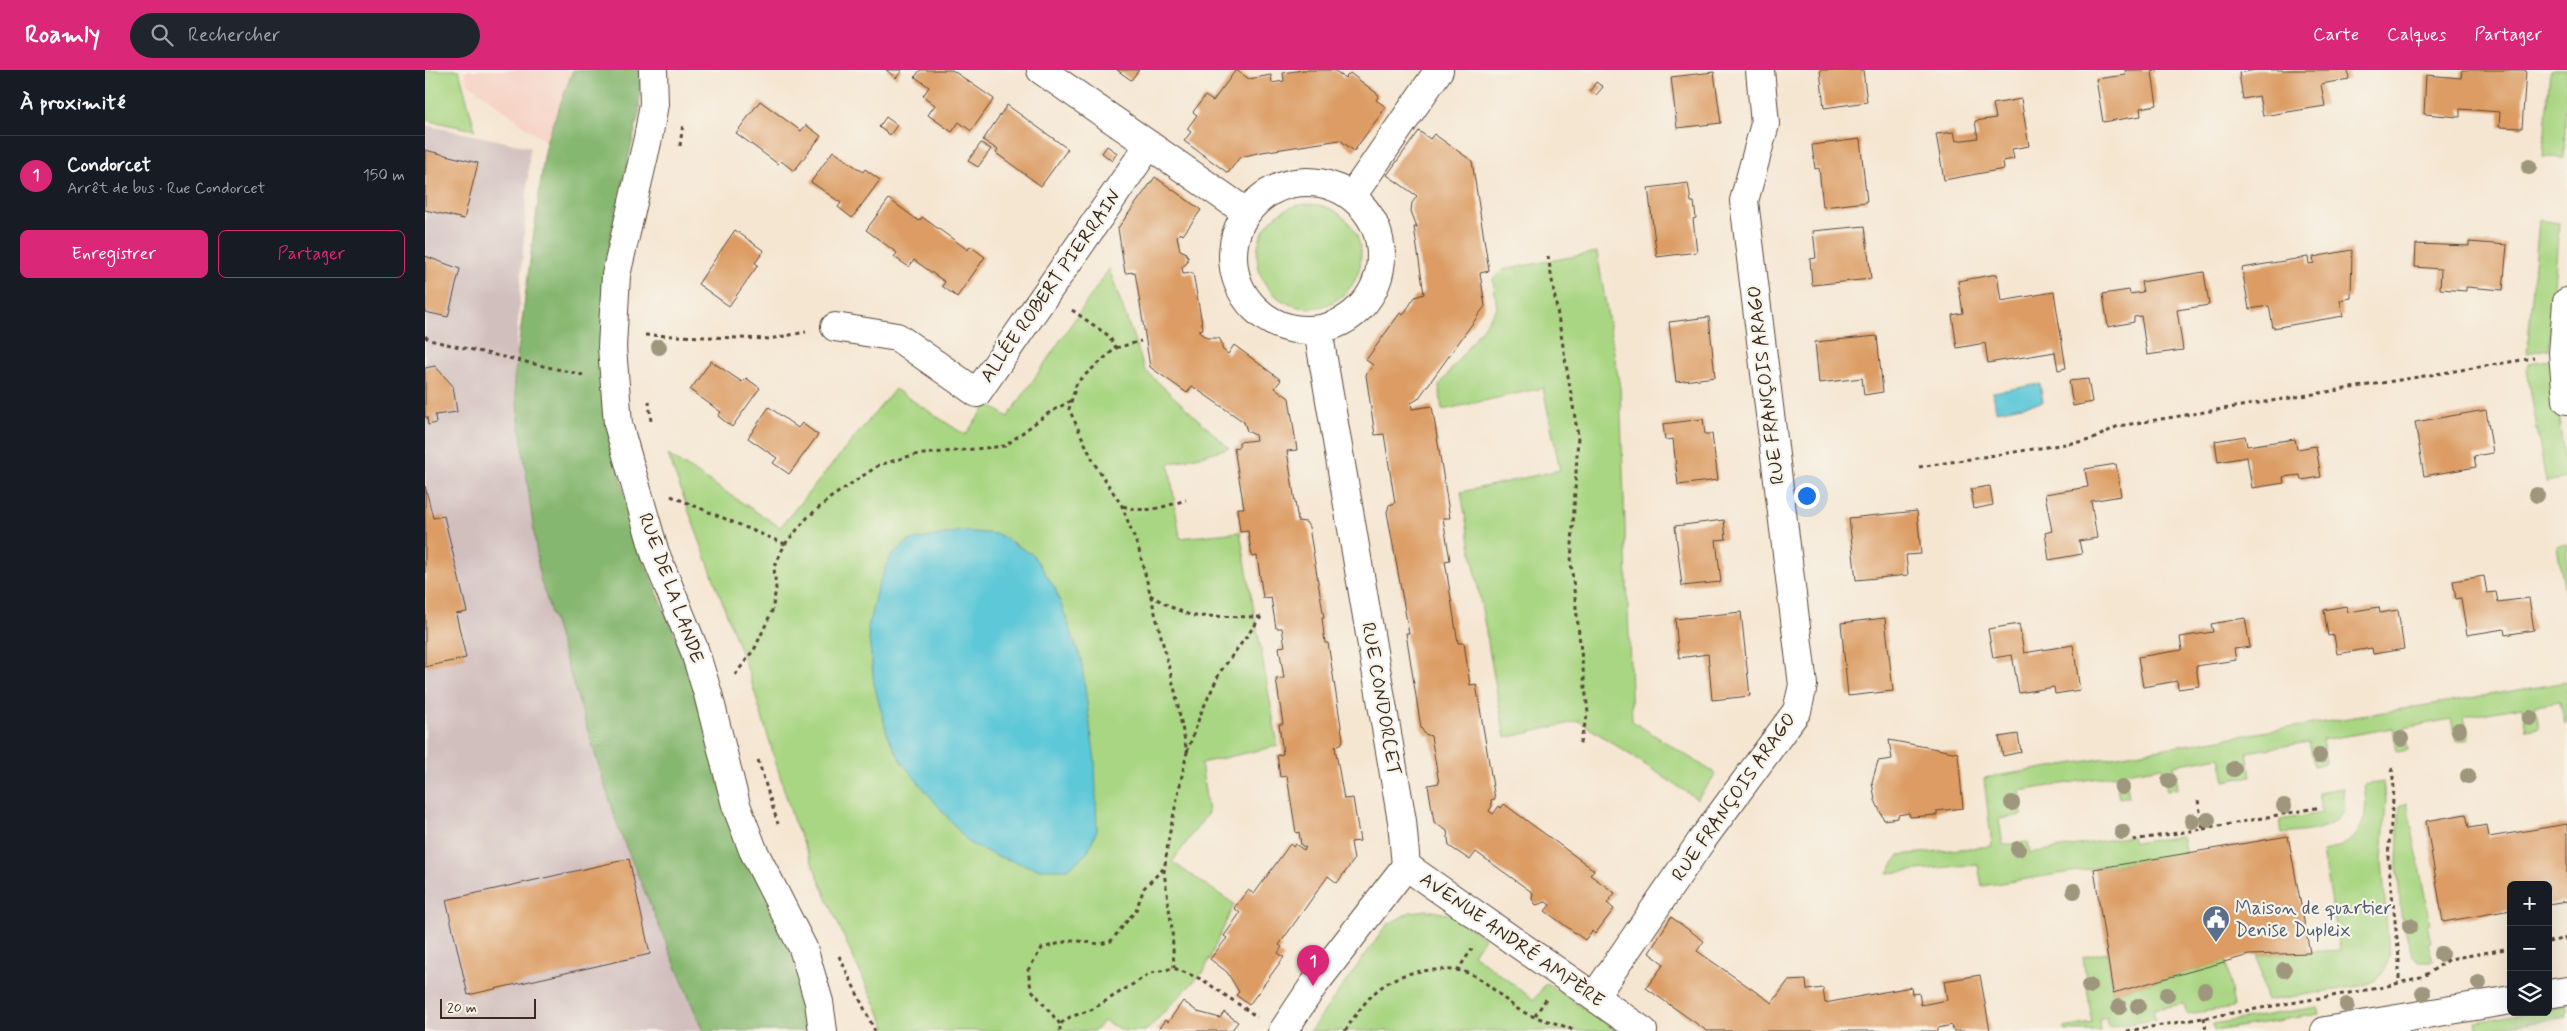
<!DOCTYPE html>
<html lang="fr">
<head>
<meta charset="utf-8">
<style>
  body { margin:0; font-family:Mynerve,sans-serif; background:#20242c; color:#f1f3f6 }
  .controls { position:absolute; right:15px; bottom:15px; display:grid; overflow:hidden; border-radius:8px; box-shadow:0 5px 20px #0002 }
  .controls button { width:45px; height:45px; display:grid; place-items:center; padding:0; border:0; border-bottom:1px solid #363941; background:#171b24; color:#f1f3f6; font:25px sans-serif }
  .scale { position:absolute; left:15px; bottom:12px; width:96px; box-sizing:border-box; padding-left:5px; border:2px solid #3b2a1e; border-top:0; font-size:14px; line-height:18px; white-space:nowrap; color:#3b2a1e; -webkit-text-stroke:4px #f7f3e8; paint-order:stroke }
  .you { position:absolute; left:1381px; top:425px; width:18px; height:18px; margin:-12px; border:4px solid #fff; border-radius:50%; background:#1a73e8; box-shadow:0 0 0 8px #1a73e833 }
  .badge { display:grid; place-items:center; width:32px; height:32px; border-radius:50%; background:#db2777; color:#fff; font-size:16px; font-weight:700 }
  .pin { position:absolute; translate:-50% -41px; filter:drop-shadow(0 1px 2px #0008) }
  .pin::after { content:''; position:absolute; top:26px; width:18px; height:15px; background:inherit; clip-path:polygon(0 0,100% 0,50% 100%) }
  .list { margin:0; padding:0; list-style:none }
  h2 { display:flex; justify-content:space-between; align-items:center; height:65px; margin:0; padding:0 20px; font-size:21px }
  h2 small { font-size:16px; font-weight:400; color:#9ea1a6 }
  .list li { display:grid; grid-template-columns:32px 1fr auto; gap:15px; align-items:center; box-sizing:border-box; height:80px; padding:0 20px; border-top:1px solid #363941 }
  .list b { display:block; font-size:19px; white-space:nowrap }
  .list p { margin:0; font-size:16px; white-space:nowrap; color:#9ea1a6 }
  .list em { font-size:16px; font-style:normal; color:#9ea1a6 }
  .actions { display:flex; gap:10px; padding:15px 20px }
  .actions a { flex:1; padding:11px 0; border:1px solid #db2777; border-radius:8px; text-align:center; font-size:18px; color:#db2777 }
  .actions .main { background:#db2777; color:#fff }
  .icon { flex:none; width:28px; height:28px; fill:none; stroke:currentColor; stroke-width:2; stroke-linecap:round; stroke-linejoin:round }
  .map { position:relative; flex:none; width:2142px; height:961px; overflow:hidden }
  header { display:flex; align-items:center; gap:30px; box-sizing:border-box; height:70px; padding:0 25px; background:#db2777; color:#fff }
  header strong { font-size:24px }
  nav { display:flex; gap:28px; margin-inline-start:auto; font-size:18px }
  .search { width:350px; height:45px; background:#20242c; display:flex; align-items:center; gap:12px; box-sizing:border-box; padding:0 18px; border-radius:28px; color:#9ea1a6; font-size:19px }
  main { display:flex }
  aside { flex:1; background:#171b24 }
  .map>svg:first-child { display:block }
  .built { fill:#f6d2c4 }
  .industrial { fill:#d1bfbe }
  .green { fill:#a9d682; stroke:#728050 }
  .forest { fill:#86b770; stroke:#607047 }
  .water { fill:#5dc8d8; stroke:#4c797b }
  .building { fill:#dc9c63 }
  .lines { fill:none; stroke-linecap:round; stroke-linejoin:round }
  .minor-casing { stroke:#574639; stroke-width:30 }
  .path { stroke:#574639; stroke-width:3; stroke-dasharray:4 4; stroke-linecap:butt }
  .minor { stroke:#fff; stroke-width:28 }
  .tree { fill:#9e967d }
  .labels { text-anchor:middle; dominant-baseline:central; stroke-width:4.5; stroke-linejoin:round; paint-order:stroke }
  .street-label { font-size:19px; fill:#3b2a1e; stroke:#f7f3e8 }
  .service-label { font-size:19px; fill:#4e5e75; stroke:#f7f3e8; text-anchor:start }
</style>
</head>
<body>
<header>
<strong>Roamly</strong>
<div class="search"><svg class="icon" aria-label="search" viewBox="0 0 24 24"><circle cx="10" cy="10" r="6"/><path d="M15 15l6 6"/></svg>Rechercher</div>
<nav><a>Carte</a><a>Calques</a><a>Partager</a></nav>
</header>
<main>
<aside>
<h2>À proximité<small></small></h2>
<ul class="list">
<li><span class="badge">1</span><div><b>Condorcet</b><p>Arrêt de bus · Rue Condorcet</p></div><em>150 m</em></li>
</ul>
<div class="actions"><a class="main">Enregistrer</a><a>Partager</a></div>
</aside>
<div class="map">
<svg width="2142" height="961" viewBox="0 0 2142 961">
  <rect width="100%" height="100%" fill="#f7f3e8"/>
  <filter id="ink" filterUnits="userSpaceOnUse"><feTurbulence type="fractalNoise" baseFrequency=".02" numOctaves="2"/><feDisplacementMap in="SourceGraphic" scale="10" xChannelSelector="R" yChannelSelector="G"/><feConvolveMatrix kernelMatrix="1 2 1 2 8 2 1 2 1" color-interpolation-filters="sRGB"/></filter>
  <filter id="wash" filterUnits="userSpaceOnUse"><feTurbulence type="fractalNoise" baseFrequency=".0096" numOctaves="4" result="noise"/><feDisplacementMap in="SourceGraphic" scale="20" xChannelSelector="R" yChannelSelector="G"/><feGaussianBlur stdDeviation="1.12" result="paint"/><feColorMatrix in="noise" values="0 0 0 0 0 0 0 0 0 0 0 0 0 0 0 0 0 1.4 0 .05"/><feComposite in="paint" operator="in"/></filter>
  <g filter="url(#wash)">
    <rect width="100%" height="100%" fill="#f5e6d2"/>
    <polygon class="built" points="39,0 148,0 121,72 43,13"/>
    <polygon class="industrial" points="0,55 105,77 89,310 115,508 194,760 278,961 0,961"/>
    <g class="green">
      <polygon points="0,0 34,0 50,60 0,50"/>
      <polygon points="2125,0 2142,0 2139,88 2118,87"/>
      <circle cx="884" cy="186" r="52"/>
      <polygon points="2114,150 2134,153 2124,279 2102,283"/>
      <polygon points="1172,182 1195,318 1207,651 1291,704 1272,729 1154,651 1080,668 1036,422 1135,400 1118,318 1017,340 1014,316 1072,238 1068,209 1077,200"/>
      <polygon points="684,199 720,300 804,378 744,394 755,468 815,462 853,676 776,693 783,743 747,792 809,834 779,901 721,961 700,961 678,951 670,961 463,961 425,881 368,749 324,604 243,385 355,457 470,319 540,365 563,334 583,347"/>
      <polygon points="2126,290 2142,408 2121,412 2102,299 2103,293"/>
      <polygon points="2142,474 2142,534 2132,476"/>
      <polygon points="2142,612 2142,653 2140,654 2135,632 2110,636 2114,658 2101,660 2097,637 2039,647 2044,669 2031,672 2026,649 1979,658 1983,680 1972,682 1968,658 1897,670 1901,693 1889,696 1884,672 1822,682 1826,706 1800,711 1795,687 1749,695 1753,718 1742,721 1737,697 1700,703 1704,727 1694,728 1690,705 1595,721 1597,745 1574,749 1578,775 1603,772 1605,783 1707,766 1709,773 1757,766 1761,784 1557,816 1553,794 1463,803 1474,785 1567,776 1559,708"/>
      <path d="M1958,712L1961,729L1957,790L1964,886C1961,901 1954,910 1940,915L1841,931L1833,885L1915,880L1898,781C1936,775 1945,750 1939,715Z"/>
      <path d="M1918,718L1920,740C1907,762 1880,761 1857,764L1855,750L1897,743L1893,722Z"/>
      <polygon points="1982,733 2005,853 2002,854 2006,872 2003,873 2008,891 1994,891 1987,885 1976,844 1972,793 1974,742 1975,736"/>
      <polygon points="1003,840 1027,845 1059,868 1048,884 1109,930 1121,913 1193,961 885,961 962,855 985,842"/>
      <polygon points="1682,882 1688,923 1801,891 1809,937 1762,944 1759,934 1728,939 1730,950 1683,957 1681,947 1674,949 1675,961 1640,961 1639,958 1667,953 1658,887"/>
      <polygon points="2142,936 2142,947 2053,961 2051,952 2105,942 2123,942 2123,939"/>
      <polygon points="1892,937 1894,944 1789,961 1788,954"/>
    </g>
    <polygon class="forest" points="148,0 216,0 214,43 186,163 177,285 194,401 215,481 268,608 379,918 386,961 278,961 194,760 115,508 89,310 121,72"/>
    <g class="water">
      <polygon points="1615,314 1618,332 1571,341 1568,322"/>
      <polygon points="536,461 573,464 608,485 630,518 656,589 670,691 672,760 662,783 643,799 613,799 571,786 544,773 478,694 463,667 449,614 443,558 452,518 466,486 484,471"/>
    </g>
    <g id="blocks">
      <g class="building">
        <polygon points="461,0 477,0 471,8"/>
        <polygon points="495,0 527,0 569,29 546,61 534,52 527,62 503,45 510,35 498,26 504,17 490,7"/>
        <polygon points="692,0 714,0 706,10"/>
        <polygon points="811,0 824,9 846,5 847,13 859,11 858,3 878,0 909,0 920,8 925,3 954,25 951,30 961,37 929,81 915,70 837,82 815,87 803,103 759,71 766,62 762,59 772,45 768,42 780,26 788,31"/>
        <polygon points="1395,0 1438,0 1442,32 1399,38"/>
        <polygon points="1700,0 1733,0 1727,2 1732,35 1715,38 1716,46 1678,52 1671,9 1701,5"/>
        <polygon points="1831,0 1923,0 1924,9 1896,14 1900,36 1838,46 1834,26 1818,29 1814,3"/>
        <polygon points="2037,0 2101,0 2097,58 2074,57 2075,42 2035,39 2035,47 1999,44 2001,5 2036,8"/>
        <polygon points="1289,2 1296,53 1252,58 1246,7"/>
        <polygon points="1171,12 1178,17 1171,25 1165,21"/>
        <polygon points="1596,29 1604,76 1587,79 1589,89 1578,91 1579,99 1519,110 1511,64 1529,62 1531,71 1553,68 1550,51 1571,48 1568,34"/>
        <polygon points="335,31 376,61 381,55 396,66 369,101 356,91 353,94 311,63"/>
        <polygon points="582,35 643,79 616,116 571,83 573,80 558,70"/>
        <polygon points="461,47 472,55 465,65 454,57"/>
        <polygon points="994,61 1005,69 1009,64 1047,91 1064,201 1055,203 1060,236 993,329 986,333 987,339 1007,336 1025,448 1018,448 1025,490 1020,491 1033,573 1039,573 1045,615 1051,614 1070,729 1066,730 1067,736 1064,741 1068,744 1074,736 1076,738 1079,734 1169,800 1165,805 1190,823 1182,833 1189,839 1170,864 1167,861 1160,870 1120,841 1125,835 1121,832 1111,835 1107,829 1108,823 1051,782 1045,790 1024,776 1022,761 1009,752 1003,715 1014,713 1006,666 1000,664 996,658 981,563 984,563 962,442 964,435 970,433 959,364 950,365 941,305 948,295 941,290 975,243 978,245 990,227 999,224 989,157 992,157 986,141 987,133 992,126 962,105"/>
        <polygon points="1435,69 1442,132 1398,137 1394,98 1390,99 1387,75"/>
        <polygon points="556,73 566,79 553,97 543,91"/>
        <polygon points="682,76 692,83 687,91 677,83"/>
        <polygon points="0,80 53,93 39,149 0,140"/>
        <polygon points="408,81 438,102 440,99 455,110 427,148 413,137 416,133 386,112"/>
        <polygon points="730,107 776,140 758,165 755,163 752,166 755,180 760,182 763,187 762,193 757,197 758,204 768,203 778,259 774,260 775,263 782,268 794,268 797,273 797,279 803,284 809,275 856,310 850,318 864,328 872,380 862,381 873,451 881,452 884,457 899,548 897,548 900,573 903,573 918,669 917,673 910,677 919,729 928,728 935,771 926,772 929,790 912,813 903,806 854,875 857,877 853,883 859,887 824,935 811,925 814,922 802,902 785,889 802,868 799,866 815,843 809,838 823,820 829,824 865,774 868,777 870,774 879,780 881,778 876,775 874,762 871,763 862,706 855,707 852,685 858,684 854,654 858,654 851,609 859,608 854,577 860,576 857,558 851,558 846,527 838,528 832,486 827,487 823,461 815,462 812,438 819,438 809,378 814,377 814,372 831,370 830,365 822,361 819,352 767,316 762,323 725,297 710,202 700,203 693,158"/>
        <polygon points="1263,113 1266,132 1269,132 1271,148 1268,149 1272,182 1232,187 1223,118"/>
        <polygon points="464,129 494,151 497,147 543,180 545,176 560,187 532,227 517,216 520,212 489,190 484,197 469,187 472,183 441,160"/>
        <polygon points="1440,156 1446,209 1387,215 1385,189 1391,188 1388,161"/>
        <polygon points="310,160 339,181 330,193 333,195 304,236 273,214"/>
        <polygon points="2044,172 2082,175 2078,220 2041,217 2041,221 2015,219 2016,199 1990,197 1991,174 2044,176"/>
        <polygon points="1927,180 1926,228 1915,230 1918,246 1848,258 1844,236 1824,239 1817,198 1883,187 1884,194 1889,193 1888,187"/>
        <polygon points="0,186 35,199 23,247 0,242"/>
        <polygon points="1779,202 1784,235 1752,240 1758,280 1722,285 1716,246 1709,247 1709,252 1683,257 1678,224 1704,220 1705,224 1718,222 1716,212"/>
        <polygon points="1572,204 1576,231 1629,222 1641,298 1633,300 1630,282 1563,293 1560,273 1532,278 1527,245 1538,243 1533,211"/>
        <polygon points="1284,247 1290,307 1251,312 1244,252"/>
        <polygon points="1452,266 1458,322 1439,325 1437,308 1394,313 1390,272"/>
        <polygon points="286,291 317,312 321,308 335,318 307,357 293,346 296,342 265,320"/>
        <polygon points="10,296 28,316 32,342 10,345 11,353 3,355 2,347 0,347 0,298"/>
        <polygon points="1663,309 1667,332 1648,336 1644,311"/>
        <polygon points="344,337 373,358 377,353 393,365 364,404 348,393 352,388 323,368"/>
        <polygon points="2061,340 2068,383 2049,386 2051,397 1999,406 1990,352"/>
        <polygon points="1278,349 1280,364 1287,364 1293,410 1253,415 1248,369 1240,370 1238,354"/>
        <polygon points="1820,366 1822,376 1870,369 1872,379 1891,376 1896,407 1876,410 1875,405 1858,407 1859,413 1827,418 1822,387 1793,392 1790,371"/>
        <polygon points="1691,394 1696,426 1666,431 1672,468 1654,471 1657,484 1624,490 1620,463 1627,461 1620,424 1663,417 1660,399"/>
        <polygon points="0,416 8,448 19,446 42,542 31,544 41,588 0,597"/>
        <polygon points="1565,416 1568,435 1549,439 1546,419"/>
        <polygon points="1492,441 1496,484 1481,485 1483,505 1431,510 1424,448"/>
        <polygon points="1299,450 1301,469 1291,470 1296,512 1257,516 1250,456"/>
        <polygon points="2059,506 2062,523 2071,522 2073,532 2104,528 2109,560 2080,565 2079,559 2042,565 2036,528 2031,529 2028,511"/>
        <polygon points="1921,536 1923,542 1954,537 1955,543 1973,540 1979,579 1948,584 1947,578 1912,584 1909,565 1903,566 1899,540"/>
        <polygon points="1316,542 1325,626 1287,630 1283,584 1254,588 1250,549"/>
        <polygon points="1460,548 1468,621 1423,626 1416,553"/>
        <polygon points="1820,548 1825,577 1809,579 1811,590 1771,596 1774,616 1753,619 1752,611 1718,617 1713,587 1757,580 1755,567 1788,562 1786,554"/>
        <polygon points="1594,554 1599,583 1648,575 1655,620 1630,624 1629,617 1594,623 1587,585 1568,588 1563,559"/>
        <polygon points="1593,664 1596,682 1578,686 1574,667"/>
        <polygon points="1464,670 1533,683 1538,738 1512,741 1512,745 1485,747 1484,743 1473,745 1473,748 1459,750 1450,730 1447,712 1453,691 1467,689"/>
        <polygon points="2041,744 2044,758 2062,755 2064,767 2142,754 2142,831 2123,834 2123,815 2086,815 2086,840 2018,852 2001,751"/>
        <polygon points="1863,766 1885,883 1824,885 1688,923 1669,799"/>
        <polygon points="204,789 225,884 43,925 21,830"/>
        <polygon points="1246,847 1279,871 1272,881 1347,933 1363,911 1381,910 1382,920 1398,918 1400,933 1486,917 1487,924 1494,923 1496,935 1522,930 1519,911 1555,905 1565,961 1528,961 1527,955 1513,958 1513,961 1282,961 1221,918 1239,894 1224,883"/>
        <polygon points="758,931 773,942 795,948 799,942 813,952 806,961 732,961 740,950 743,952"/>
      </g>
    </g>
  </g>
  <g filter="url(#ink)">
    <use href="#blocks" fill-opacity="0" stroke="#574639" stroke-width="1"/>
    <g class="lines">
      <g class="minor-casing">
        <g id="minor">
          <polyline points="228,0 229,34 223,68 191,205 187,277 193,354 230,483 269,579 283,624 311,735 328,780 378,878 394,932 398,961"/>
          <polyline points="616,0 821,142"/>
          <circle cx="882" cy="186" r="74"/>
          <polyline points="927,126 1014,0"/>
          <polyline points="2142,232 2138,283 2142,330"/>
          <polyline points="410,257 472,267 552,323 724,75"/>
          <polyline points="981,796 1218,961"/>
          <polyline points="2123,924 2142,921"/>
          <polyline points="1169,927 1277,770 1372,641 1378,615 1319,131 1340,54 1335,0"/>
          <polyline points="858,961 888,916 981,796 977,751 893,260"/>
          <polyline points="1900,961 2086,930"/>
        </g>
      </g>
      <g class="path">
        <polyline points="255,76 258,53"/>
        <polyline points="1123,186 1153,366 1146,493 1163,643 1154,676"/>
        <polyline points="647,240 684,266 691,278 652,312 644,339 669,393 697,436 714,480 750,621 762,682 744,766 739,802 747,859 749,898"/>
        <polyline points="220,265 344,269 381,262"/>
        <polyline points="0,266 4,270 158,305"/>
        <polyline points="691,278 716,271"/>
        <polyline points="224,331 226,352"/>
        <polyline points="1494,397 1666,370 1693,356 1706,354 2109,288"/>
        <polyline points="246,426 360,474"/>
        <path d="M698,436C721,444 738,437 761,430"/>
        <polyline points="725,525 746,537 767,546 836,547"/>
        <polyline points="310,605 330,578 347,541 351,519 349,497 360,474 382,448 405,428 454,395 488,385 580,376 622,344 647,330"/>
        <polyline points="762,682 776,643 795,602 836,547"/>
        <polyline points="333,690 353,754"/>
        <polyline points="1967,698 1969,718 1963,787 1974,887 1974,913"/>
        <polyline points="1778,759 1896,737"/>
        <polyline points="1708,770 1778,759 1773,730"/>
        <polyline points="2123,872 2142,868"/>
        <polyline points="414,886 450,961"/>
        <polyline points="1032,901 1047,879"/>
        <polyline points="1110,946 1121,929"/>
        <polyline points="1779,947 1781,961"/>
        <polyline points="635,954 606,919 603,900 617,878 647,870 675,874 686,871 711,840 719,818 740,797"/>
        <polyline points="635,961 635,954 645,947 666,940 726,903 749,898 778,910 832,947"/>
        <path d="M920,961C944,924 962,902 1009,900C1019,900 1030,899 1040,902C1061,908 1077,930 1096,941C1113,950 1133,952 1150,961"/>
        <polyline points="1702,961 1959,917 1999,906 2025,889 2086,878"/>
      </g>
      <use href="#minor" class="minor"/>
    </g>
    <g class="tree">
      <circle cx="2104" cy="97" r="8"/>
      <circle cx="234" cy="277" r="8"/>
      <circle cx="2112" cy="425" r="8"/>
      <circle cx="2105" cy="648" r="8"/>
      <circle cx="2034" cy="660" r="8"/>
      <circle cx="1976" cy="669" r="8"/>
      <circle cx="1894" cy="686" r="8"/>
      <circle cx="1809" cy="699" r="8"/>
      <circle cx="2043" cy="706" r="8"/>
      <circle cx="1744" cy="711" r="8"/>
      <circle cx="1697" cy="717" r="8"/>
      <circle cx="1587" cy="733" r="8"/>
      <circle cx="1859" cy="736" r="8"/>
      <circle cx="1783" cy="750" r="8"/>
      <circle cx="1767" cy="751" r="8"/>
      <circle cx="1697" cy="762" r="8"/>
      <circle cx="1593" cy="779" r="8"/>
      <circle cx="1649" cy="821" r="8"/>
      <circle cx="1985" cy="856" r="8"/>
      <circle cx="2016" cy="884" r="8"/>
      <circle cx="1859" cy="900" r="8"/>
      <circle cx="2054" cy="913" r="8"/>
      <circle cx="1664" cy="916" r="8"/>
      <circle cx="1780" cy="920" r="8"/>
      <circle cx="1998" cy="923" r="8"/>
      <circle cx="1742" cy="925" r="8"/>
      <circle cx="1922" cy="935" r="8"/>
      <circle cx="1713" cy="936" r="8"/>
      <circle cx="1694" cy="937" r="8"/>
    </g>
  </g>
  <defs>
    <g id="civic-pin" transform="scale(1.4375)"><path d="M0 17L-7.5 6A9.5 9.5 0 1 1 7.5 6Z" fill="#5c6f8a" stroke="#f7f3e8"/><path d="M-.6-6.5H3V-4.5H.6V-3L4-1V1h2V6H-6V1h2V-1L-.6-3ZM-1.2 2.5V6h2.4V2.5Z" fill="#fff"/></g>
  </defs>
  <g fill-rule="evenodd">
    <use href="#civic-pin" x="1791" y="849"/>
  </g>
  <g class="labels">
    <g class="street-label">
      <text transform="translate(626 216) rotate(-55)">ALLÉE ROBERT PIERRAIN</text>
      <text transform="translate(1341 315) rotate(-97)">RUE FRANÇOIS ARAGO</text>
      <text transform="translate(246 518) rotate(70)">RUE DE LA LANDE</text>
      <text transform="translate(956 629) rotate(80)">RUE CONDORCET</text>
      <text transform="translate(1309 727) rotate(-55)">RUE FRANÇOIS ARAGO</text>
      <text transform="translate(1087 870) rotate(35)">AVENUE ANDRÉ AMPÈRE</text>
    </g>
    <g class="service-label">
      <text x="1810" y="838">Maison de quartier<tspan x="1810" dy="22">Denise Dupleix</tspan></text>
    </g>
  </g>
</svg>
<div class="controls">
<button>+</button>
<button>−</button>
<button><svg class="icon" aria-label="layers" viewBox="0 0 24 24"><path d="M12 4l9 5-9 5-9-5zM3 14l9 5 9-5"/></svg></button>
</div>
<div class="scale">20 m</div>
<div class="you"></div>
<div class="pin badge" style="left:888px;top:916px">1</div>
</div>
</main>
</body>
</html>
